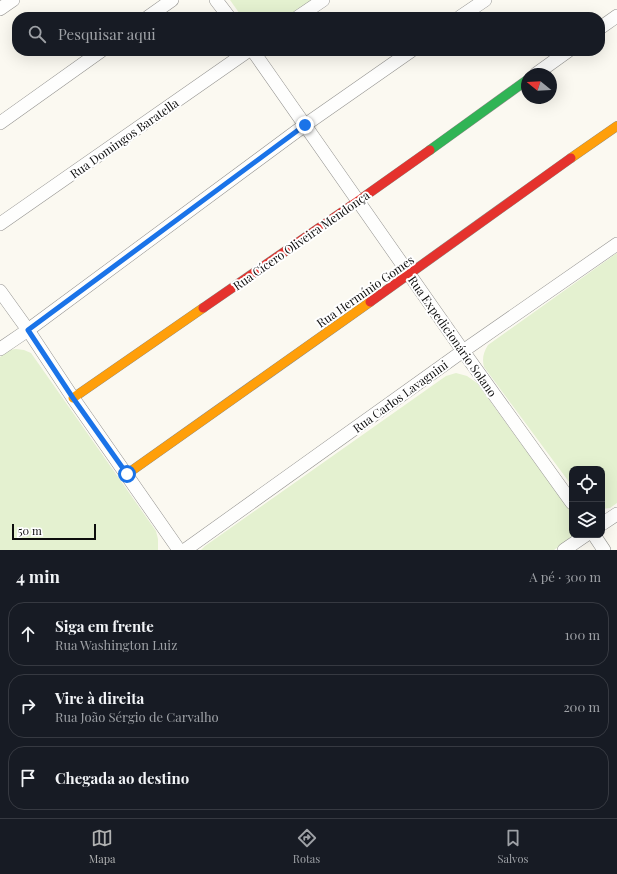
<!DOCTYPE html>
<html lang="pt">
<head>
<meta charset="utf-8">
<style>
  body { margin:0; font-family:"Playfair Display",serif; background:#20242c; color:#f1f3f6 }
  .controls { position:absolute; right:12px; bottom:12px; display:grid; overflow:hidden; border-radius:8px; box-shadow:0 4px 16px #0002 }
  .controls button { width:36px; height:36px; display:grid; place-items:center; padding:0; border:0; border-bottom:1px solid #363941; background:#171b24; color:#f1f3f6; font:20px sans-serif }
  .compass { position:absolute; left:521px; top:68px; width:36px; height:36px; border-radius:50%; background:#171b24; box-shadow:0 4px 16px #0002; rotate:288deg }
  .scale { position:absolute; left:12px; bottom:10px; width:84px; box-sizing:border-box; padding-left:4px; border:2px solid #0d0d0d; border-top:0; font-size:11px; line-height:14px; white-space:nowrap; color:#0d0d0d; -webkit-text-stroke:3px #fff; paint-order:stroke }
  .stop { position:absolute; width:12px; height:12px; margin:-9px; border:3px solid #1a73e8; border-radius:50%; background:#fff }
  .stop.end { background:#1a73e8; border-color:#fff; box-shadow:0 1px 4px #0008 }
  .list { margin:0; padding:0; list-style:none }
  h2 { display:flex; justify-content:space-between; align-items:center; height:52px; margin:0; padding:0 16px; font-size:17px }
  h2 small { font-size:13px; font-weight:400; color:#9ea1a6 }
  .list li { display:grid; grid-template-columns:26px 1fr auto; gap:12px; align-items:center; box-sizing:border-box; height:64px; margin:0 8px 8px; padding:0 8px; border:1px solid #363941; border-radius:16px }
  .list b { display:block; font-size:15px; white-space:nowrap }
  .list p { margin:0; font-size:13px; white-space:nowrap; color:#9ea1a6 }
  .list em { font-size:13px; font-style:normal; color:#9ea1a6 }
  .icon { flex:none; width:22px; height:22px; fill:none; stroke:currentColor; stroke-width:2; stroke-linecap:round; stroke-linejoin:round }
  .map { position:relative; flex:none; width:617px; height:550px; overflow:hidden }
  .search { position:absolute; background:#171b24; box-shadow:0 4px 16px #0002; left:12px; right:12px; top:12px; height:44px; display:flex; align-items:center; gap:10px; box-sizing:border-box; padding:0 14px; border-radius:16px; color:#9ea1a6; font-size:15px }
  .sheet { height:268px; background:#171b24 }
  nav { display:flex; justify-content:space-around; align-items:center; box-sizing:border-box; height:56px; border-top:1px solid #363941; background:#171b24; font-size:11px; color:#9ea1a6 }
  nav a { display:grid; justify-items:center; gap:2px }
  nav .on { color:#b0b1b1 }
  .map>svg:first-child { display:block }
  .green { fill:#e4f1d0 }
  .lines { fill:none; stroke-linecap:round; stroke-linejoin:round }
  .street-casing { stroke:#949390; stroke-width:14 }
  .fast-casing { stroke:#8b8a86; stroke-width:10 }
  .slow-casing { stroke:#8b8a86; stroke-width:10 }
  .jam-casing { stroke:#8b8a86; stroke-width:10 }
  .street { stroke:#fefefd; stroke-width:13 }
  .fast { stroke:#30b455; stroke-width:9 }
  .slow { stroke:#ff9f0a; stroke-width:9 }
  .jam { stroke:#e5322d; stroke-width:9 }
  .route { stroke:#1a73e8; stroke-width:5 }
  .labels { text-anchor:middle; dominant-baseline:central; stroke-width:4; stroke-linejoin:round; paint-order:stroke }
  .street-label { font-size:12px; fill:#0d0d0d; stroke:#fff }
</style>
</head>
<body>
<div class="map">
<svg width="617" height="550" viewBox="0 0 617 550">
  <rect width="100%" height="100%" fill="#fbf9f1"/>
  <g class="green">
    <polygon points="230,0 314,0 290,17 242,17"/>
    <path d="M617,253V503L610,508L602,509V469H572V486L484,367C482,359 483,353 488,345Z"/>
    <polygon points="16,349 24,350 31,353 156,531 158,539 158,550 0,550 0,357 9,350"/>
    <polygon points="456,373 467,376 477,383 572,514 572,535 573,535 571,538 554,550 201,550 205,546 446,376"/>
  </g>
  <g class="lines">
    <g class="street-casing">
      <g id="street">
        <polyline points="216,0 229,17"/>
        <polyline points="0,9 13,0"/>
        <polyline points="148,17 172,0"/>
        <polyline points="298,17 323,0"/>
        <polyline points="460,17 485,0"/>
        <polyline points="600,28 617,16"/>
        <polyline points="253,51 463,351 572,503"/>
        <polyline points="536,74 568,51"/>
        <polyline points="0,123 101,51"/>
        <polyline points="0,224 248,51"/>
        <polyline points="0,291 28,330 73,398 179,550"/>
        <polyline points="0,349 28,330 305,125 411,51"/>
        <polyline points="602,524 617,514"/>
        <polyline points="594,535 604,550"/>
        <polyline points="185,550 463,351 617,244"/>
        <polyline points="564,550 586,535"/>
      </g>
    </g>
    <g class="fast-casing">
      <polyline id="fast" points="430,150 527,80"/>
    </g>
    <g class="slow-casing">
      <g id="slow">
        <polyline points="571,158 617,126"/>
        <polyline points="73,398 203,308"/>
        <polyline points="127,474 370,302"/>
      </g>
    </g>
    <g class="jam-casing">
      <g id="jam">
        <polyline points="370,302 571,158"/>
        <polyline points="203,308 358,201 430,150"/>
      </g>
    </g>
    <use href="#street" class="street"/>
    <use href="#fast" class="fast"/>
    <use href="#slow" class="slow"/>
    <use href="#jam" class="jam"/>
  </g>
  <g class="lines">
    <polyline class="route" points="127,474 73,398 28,330 305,125"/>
  </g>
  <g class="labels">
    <g class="street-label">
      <text transform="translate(124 138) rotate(-35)">Rua Domingos Baratella</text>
      <text transform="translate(301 240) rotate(-35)">Rua Cícero Oliveira Mendonça</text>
      <text transform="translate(365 291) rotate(-35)">Rua Hermínio Gomes</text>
      <text transform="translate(453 336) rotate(55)">Rua Expedicionário Solano</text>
      <text transform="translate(400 396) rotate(-36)">Rua Carlos Lavagnini</text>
    </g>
  </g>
</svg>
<div class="controls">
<button><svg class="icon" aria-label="locate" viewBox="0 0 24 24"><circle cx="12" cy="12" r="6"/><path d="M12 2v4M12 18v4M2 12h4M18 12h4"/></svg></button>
<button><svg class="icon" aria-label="layers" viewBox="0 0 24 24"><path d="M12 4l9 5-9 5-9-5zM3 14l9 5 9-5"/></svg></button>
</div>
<svg class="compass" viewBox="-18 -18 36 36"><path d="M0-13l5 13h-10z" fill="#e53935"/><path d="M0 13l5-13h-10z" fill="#9ea1a6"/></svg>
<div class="scale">50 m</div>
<div class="stop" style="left:127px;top:474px"></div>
<div class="stop end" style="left:305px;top:125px"></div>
<div class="search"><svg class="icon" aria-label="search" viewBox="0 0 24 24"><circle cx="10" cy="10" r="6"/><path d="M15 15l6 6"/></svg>Pesquisar aqui</div>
</div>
<section class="sheet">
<h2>4 min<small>A pé · 300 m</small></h2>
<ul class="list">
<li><svg class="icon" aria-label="ahead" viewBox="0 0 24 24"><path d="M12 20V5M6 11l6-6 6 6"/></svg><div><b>Siga em frente</b><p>Rua Washington Luiz</p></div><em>100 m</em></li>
<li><svg class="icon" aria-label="right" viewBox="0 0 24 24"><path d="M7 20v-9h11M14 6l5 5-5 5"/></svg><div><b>Vire à direita</b><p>Rua João Sérgio de Carvalho</p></div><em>200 m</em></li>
<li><svg class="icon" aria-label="arrive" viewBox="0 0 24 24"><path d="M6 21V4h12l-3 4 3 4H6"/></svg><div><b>Chegada ao destino</b></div></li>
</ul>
</section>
<nav>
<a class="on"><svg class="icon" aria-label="map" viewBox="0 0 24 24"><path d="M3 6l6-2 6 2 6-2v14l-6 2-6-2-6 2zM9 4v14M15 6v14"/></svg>Mapa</a>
<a><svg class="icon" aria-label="directions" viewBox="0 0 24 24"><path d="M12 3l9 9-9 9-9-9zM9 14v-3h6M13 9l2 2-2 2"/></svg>Rotas</a>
<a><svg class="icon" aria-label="saved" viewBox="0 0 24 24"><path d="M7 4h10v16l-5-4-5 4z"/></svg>Salvos</a>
</nav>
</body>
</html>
